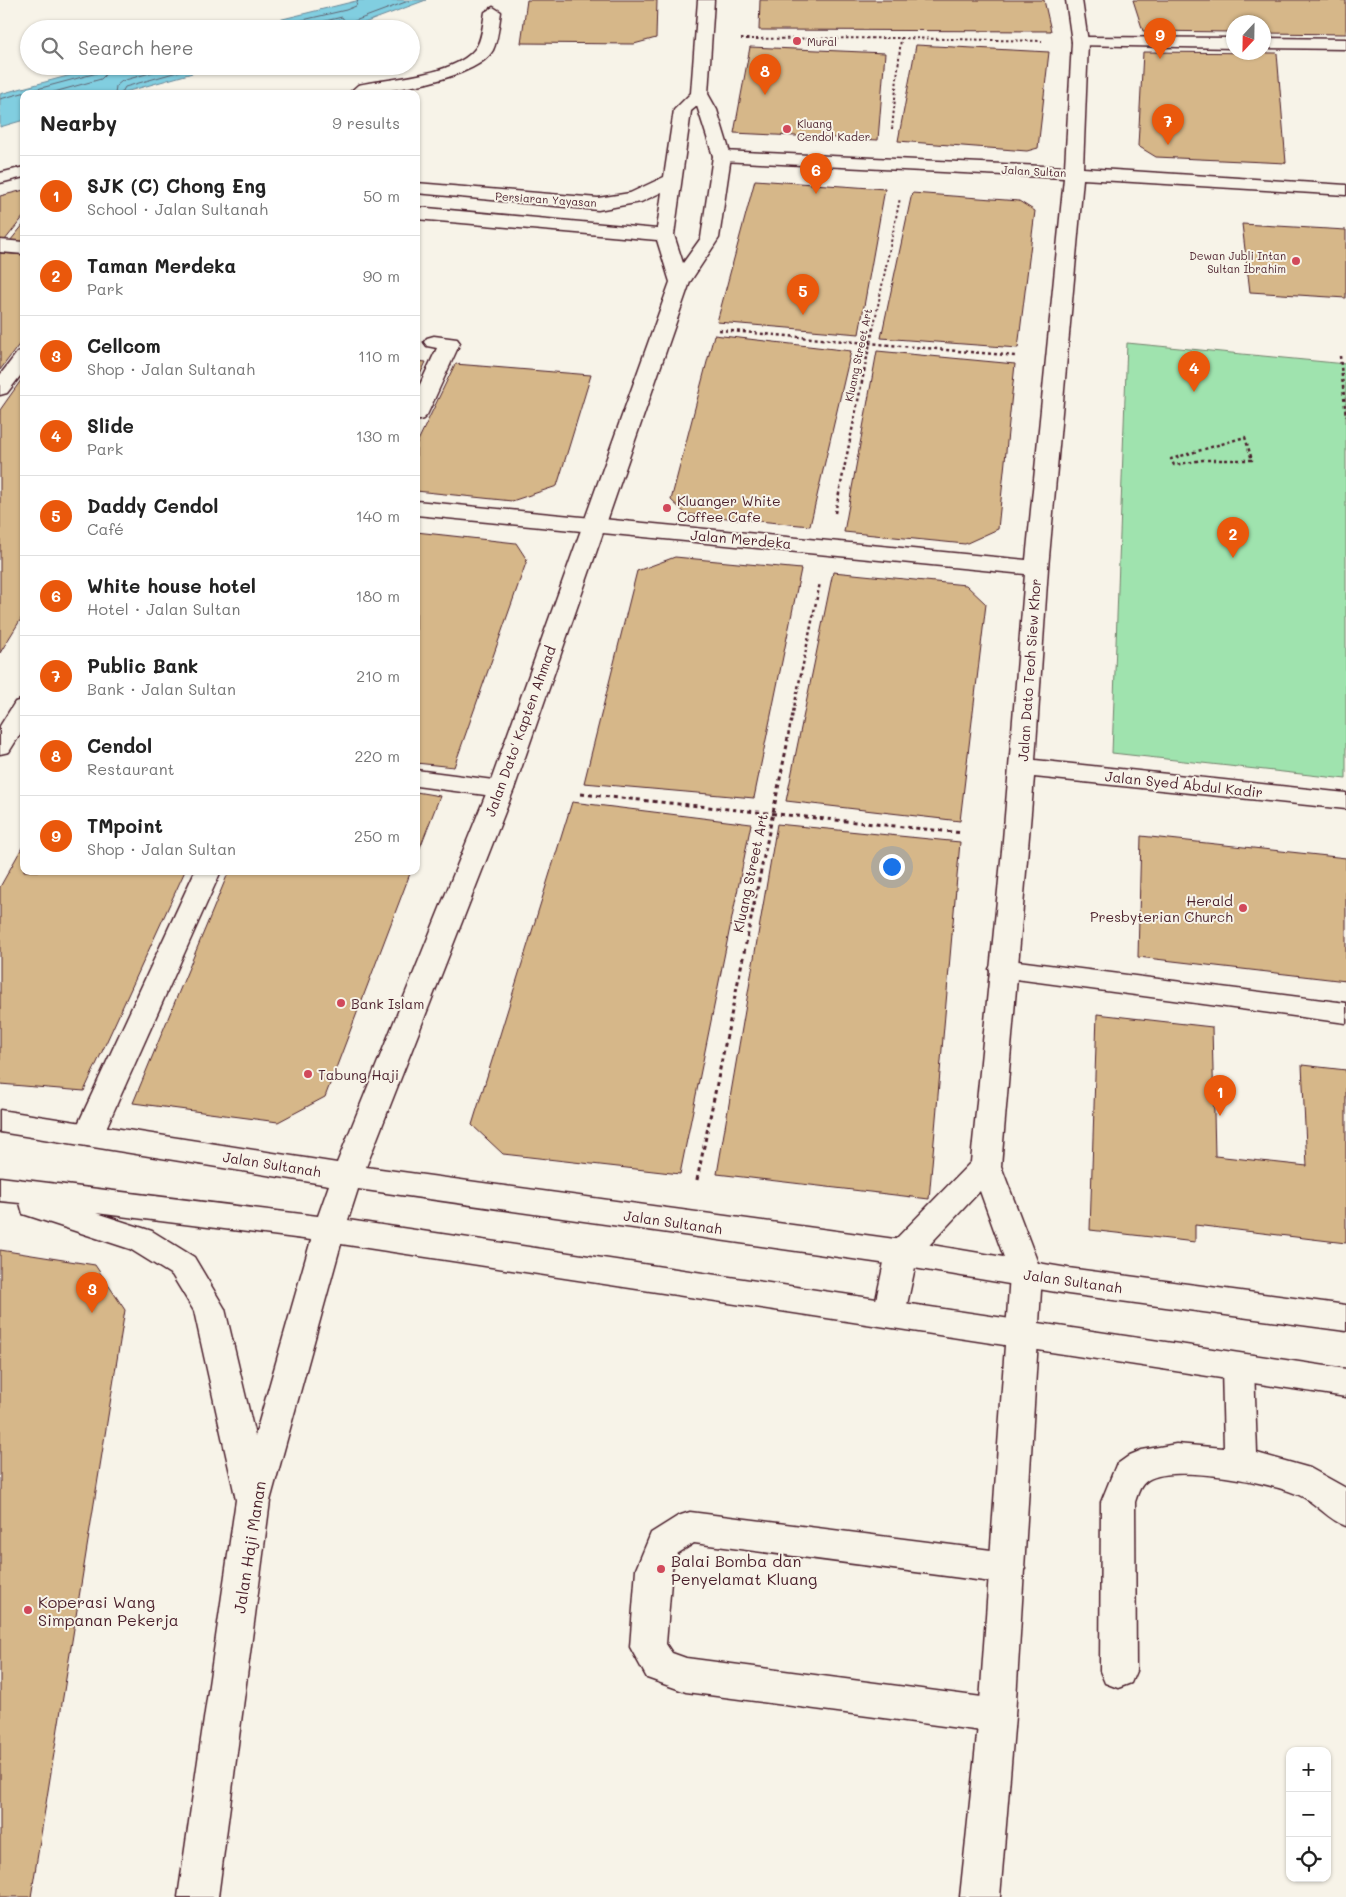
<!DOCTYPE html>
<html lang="en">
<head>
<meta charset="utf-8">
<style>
  body { margin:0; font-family:Mali,sans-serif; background:#f6f6f6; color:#222 }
  .controls { position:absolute; right:15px; bottom:15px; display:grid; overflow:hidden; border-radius:10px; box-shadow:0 1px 4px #0004 }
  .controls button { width:45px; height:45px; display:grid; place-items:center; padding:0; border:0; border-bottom:1px solid #e0e0e0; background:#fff; color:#222; font:25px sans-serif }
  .compass { position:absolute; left:1226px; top:15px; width:45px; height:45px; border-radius:50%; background:#fff; box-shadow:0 1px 4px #0004; rotate:202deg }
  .you { position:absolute; left:891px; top:866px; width:18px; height:18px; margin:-12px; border:4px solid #fff; border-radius:50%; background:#1a73e8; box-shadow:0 0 0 8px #1a73e833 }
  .badge { display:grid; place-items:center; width:32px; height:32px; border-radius:50%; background:#ea580c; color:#fff; font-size:16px; font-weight:700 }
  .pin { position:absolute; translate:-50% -41px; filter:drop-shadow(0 1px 2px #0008) }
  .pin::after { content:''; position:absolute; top:26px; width:18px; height:15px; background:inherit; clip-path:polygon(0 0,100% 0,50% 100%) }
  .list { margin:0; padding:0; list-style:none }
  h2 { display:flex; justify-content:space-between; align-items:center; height:65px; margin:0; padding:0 20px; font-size:21px }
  h2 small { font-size:16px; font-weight:400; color:#767676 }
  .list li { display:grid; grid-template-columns:32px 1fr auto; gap:15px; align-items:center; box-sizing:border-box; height:80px; padding:0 20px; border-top:1px solid #e0e0e0 }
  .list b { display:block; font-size:19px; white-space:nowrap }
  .list p { margin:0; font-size:16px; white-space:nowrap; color:#767676 }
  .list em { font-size:16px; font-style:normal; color:#767676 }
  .icon { flex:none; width:28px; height:28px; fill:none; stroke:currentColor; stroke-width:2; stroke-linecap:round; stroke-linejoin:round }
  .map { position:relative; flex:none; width:1346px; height:1897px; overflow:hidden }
  .search { position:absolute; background:#fff; box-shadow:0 1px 4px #0004; left:20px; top:20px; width:400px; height:55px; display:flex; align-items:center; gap:12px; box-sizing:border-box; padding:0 18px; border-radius:28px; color:#767676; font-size:19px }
  .panel { position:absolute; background:#fff; box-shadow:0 1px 4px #0004; left:20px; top:90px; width:400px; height:785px; border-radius:10px }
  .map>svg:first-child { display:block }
  .green { fill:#9fe3ae; stroke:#74816c }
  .water { fill:#81cee0; stroke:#6b8898 }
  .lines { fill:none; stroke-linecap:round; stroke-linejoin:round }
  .shore { stroke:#606573; stroke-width:1 }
  .building { fill:#d6b789; stroke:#4a1f2b }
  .lane-casing { stroke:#4a1f2b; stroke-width:3 }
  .street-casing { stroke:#4a1f2b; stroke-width:3 }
  .secondary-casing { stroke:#4a1f2b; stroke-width:3 }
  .path-far2 { stroke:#4a1f2b; stroke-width:2; stroke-dasharray:2.5 2.5; stroke-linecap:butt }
  .path-far1 { stroke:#4a1f2b; stroke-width:2.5; stroke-dasharray:3 3; stroke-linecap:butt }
  .path { stroke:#4a1f2b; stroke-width:3; stroke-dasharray:4 4; stroke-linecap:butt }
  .lane { fill:#f7f3e8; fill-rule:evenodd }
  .street { fill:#f7f3e8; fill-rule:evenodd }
  .secondary { fill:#f7f3e8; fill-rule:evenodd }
  .poi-dot { fill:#d1495b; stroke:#f7f3e8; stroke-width:2 }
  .labels { text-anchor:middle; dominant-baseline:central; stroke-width:4; stroke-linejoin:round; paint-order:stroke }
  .far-poi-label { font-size:11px; fill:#4a1f2b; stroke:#f7f3e8; text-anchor:start }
  .far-street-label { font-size:11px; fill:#4a1f2b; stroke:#f7f3e8 }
  .poi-label { font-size:14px; fill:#4a1f2b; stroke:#f7f3e8; text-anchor:start }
  .street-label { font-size:14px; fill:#4a1f2b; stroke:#f7f3e8 }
  .near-street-label { font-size:16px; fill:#4a1f2b; stroke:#f7f3e8 }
  .near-poi-label { font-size:16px; fill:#4a1f2b; stroke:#f7f3e8; text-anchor:start }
</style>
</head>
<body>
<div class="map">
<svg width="1346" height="1897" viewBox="0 0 1346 1897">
  <rect width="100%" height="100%" fill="#f7f3e8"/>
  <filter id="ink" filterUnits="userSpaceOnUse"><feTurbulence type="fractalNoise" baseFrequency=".02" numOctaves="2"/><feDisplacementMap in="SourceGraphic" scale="10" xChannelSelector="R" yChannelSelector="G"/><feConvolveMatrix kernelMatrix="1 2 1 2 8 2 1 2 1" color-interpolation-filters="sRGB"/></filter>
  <g filter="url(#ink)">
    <polygon class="green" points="1127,343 1346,364 1346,779 1112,753"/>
    <g class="water">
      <polygon points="360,0 426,0 348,29 242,29"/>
      <polygon points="105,66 217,66 118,94 24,94 24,120 0,127 0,94"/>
    </g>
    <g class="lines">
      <g class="shore">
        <polyline points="264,29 346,10 356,6 358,0"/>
        <polyline points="292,29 342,17 344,20 342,29"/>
        <polyline points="349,29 352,22 411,0"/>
        <polyline points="47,94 101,79 106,74 108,66"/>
        <polyline points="115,94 116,86 122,81 174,66"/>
        <polyline points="121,94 125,87 198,66"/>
        <polyline points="0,99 97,73 102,66"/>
      </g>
    </g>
    <g class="building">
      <polygon points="527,0 657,0 656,38 634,44 521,43"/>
      <polygon points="760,0 1044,0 1051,31 759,30"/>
      <polygon points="1133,0 1346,0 1346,34 1264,33 1264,22 1234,22 1234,32 1143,31"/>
      <polygon points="916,45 1049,52 1038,148 1027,151 898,141"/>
      <polygon points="750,47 885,53 878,140 734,133"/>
      <polygon points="1143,52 1277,53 1286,163 1156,157 1138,146"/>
      <polygon points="755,180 885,189 859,334 717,322"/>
      <polygon points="24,190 24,216 5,240 0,240 0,196"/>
      <polygon points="912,193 1019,201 1035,211 1018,348 881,338"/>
      <polygon points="24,224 24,242 10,241"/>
      <polygon points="1242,224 1346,230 1346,298 1250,292"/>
      <polygon points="0,253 24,255 24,338 0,370"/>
      <polygon points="714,335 851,351 810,526 686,514 671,500"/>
      <polygon points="877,351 1015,364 998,529 965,544 844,532"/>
      <polygon points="416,361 426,362 416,383"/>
      <polygon points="455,364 591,375 557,486 512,501 416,491 416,445"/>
      <polygon points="24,376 24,614 0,653 0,410"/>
      <polygon points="416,532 516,543 527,560 454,767 416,763"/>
      <polygon points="675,557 801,569 754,798 584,783 637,571"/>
      <polygon points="833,572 966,585 986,604 960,821 786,801"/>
      <polygon points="416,792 440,796 416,858"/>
      <polygon points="572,802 751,824 680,1174 503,1154 472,1125"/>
      <polygon points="777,824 960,842 929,1199 717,1174"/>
      <polygon points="1141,836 1346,858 1346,981 1138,957"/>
      <polygon points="24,844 24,871 185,871 84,1091 0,1084 0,887"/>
      <polygon points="229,871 411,871 325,1097 278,1122 133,1103"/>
      <polygon points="1097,1014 1212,1027 1215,1156 1307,1166 1302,1065 1346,1070 1346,1243 1195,1225 1195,1242 1090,1230"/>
      <polygon points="0,1250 95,1265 125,1310 31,1897 0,1897"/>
    </g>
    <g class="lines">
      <g class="lane-casing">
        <g id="lane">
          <path d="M493,7L501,12C499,24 498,40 493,50C477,80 379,94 348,94L358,85C390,78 454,76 475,49C482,41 483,23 485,12Z"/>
          <polygon points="1080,37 1234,38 1234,48 1074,45 1072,42 1074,39"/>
          <polygon points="1264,38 1346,39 1346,49 1264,48"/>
          <polygon points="0,240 24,242 24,254 0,252"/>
          <polygon points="434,336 457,339 460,343 427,415 423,419 416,421 416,393 437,348 427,346 424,342 427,338"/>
          <polygon points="24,351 24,371 7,393 0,395 0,375 17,353"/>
          <polygon points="416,770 501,781 510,783 514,789 510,795 501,797 416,786"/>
          <polygon points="195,871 221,871 103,1135 99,1143 88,1146 77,1143 73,1135"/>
          <polygon points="1003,959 1346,1003 1346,1023 993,976 989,969 993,962"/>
          <path d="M1238,1354L1250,1358L1254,1368L1257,1453L1310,1468L1346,1488V1526C1328,1520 1317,1503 1299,1495C1271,1482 1174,1464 1148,1480C1140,1485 1138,1493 1135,1502L1136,1671L1131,1683L1118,1688L1105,1683L1100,1671L1101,1502L1116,1465L1130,1455L1142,1450L1176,1444L1224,1448L1222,1368L1226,1358Z"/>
          <polygon points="690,1512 1007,1552 1019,1557 1025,1568 1019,1579 1007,1584 694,1543 677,1554 672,1569 666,1644 672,1653 686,1658 997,1699 1010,1704 1015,1716 1010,1728 997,1733 686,1692 647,1678 630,1647 636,1569 651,1533 678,1516"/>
        </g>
      </g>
      <g class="street-casing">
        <polygon id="street" points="1066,0 1082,0 1088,42 1083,168 1346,185 1346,195 1083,179 1048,568 1035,760 1346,793 1346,809 1034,777 1001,1166 1042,1274 1015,1716 1000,1897 960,1897 979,1716 1010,1274 980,1191 917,1258 905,1314 900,1323 889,1327 878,1323 873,1314 886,1253 891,1244 971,1162 1003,840 1025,574 416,515 416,501 1026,560 1064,178 722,161 716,160 713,156 716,152 722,151 1065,167 1072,42"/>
      </g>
      <g class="secondary-casing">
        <g id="secondary">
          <path d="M698,0H714L708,94L717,110L731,156L719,238L690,282L514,789L366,1167L902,1240L1068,1268L1346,1305V1331L1068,1294L902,1266L358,1189L348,1220L1346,1369V1397L341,1244L270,1501L218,1897H178L236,1500L194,1311L172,1275L130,1249L23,1214L20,1203L0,1201V1177L318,1216L329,1185L0,1132V1110L337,1163L488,789L670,282L657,240L416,219V207L657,229L662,192L641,202L598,210L416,193V183L598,198L630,193L664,177L674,110L691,93ZM697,106L713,156L701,238L683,263L674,235L691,111ZM96,1213L311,1240L255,1436L225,1309L194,1257L152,1231Z"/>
          <polygon points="24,167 24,177 0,183 0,173"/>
          <polygon points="24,699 24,728 9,752 0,754 0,726 15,702"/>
        </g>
      </g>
      <g class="path-far2">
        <polyline points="741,39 901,38 1042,41"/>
        <polyline points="892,129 901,38"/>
        <polyline points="873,330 900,198"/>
      </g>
      <g class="path-far1">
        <polyline points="719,330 1016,356"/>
        <polyline points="1340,356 1346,417"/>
        <polygon points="1245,437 1252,460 1203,460 1174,465 1171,459"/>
        <polyline points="835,513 873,328"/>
        <polyline points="787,741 820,583"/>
      </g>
      <g class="path">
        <polyline points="581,794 963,833"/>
        <polyline points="697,1180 788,740"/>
      </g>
      <use href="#lane" class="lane"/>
      <use href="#street" class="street"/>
      <use href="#secondary" class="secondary"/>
    </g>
  </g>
  <g class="poi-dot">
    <circle cx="797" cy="41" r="5"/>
    <circle cx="787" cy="129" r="5"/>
    <circle cx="1296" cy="261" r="5"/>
    <circle cx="667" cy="508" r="5"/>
    <circle cx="1243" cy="908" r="5"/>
    <circle cx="341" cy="1003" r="5"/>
    <circle cx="308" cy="1074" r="5"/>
    <circle cx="661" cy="1569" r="5"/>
    <circle cx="28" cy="1610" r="5"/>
  </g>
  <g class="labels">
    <g class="far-poi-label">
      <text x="807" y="41">Mural</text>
      <text x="797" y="123">Kluang<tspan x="797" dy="13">Cendol Kader</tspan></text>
      <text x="1286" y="255" text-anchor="end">Dewan Jubli Intan<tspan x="1286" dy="13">Sultan Ibrahim</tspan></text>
    </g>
    <g class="far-street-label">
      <text transform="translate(1034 171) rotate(3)">Jalan Sultan</text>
      <text transform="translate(546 199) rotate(4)">Persiaran Yayasan</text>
      <text transform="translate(858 355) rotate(-78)">Kluang Street Art</text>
    </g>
    <g class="poi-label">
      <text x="677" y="500">Kluanger White<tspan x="677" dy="16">Coffee Cafe</tspan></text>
      <text x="1233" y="900" text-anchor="end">Herald<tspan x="1233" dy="16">Presbyterian Church</tspan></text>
      <text x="351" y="1003">Bank Islam</text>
      <text x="318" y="1074">Tabung Haji</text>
    </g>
    <g class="street-label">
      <text transform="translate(741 539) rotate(5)">Jalan Merdeka</text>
      <text transform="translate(1029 670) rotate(-86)">Jalan Dato Teoh Siew Khor</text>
      <text transform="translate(520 731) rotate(-70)">Jalan Dato' Kapten Ahmad</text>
      <text transform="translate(1184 784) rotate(6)">Jalan Syed Abdul Kadir</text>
      <text transform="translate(750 873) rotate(-78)">Kluang Street Art</text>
      <text transform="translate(272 1164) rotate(9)">Jalan Sultanah</text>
      <text transform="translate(673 1222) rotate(8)">Jalan Sultanah</text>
      <text transform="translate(1073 1281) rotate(8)">Jalan Sultanah</text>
    </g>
    <g class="near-street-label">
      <text transform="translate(249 1547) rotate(-81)">Jalan Haji Manan</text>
    </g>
    <g class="near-poi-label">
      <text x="671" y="1560">Balai Bomba dan<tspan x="671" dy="18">Penyelamat Kluang</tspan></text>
      <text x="38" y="1601">Koperasi Wang<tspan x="38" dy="18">Simpanan Pekerja</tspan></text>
    </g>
  </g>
</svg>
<div class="controls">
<button>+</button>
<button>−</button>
<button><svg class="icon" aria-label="locate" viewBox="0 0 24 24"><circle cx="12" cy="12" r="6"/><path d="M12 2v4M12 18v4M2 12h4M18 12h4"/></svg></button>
</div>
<svg class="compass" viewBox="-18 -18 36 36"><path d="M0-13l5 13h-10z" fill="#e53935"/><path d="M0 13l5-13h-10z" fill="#767676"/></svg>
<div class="you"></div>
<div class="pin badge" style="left:1220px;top:1116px">1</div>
<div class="pin badge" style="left:1233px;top:558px">2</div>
<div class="pin badge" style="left:92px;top:1313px">3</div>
<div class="pin badge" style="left:1194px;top:392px">4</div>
<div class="pin badge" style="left:803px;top:315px">5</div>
<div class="pin badge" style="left:816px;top:194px">6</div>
<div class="pin badge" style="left:1168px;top:145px">7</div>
<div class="pin badge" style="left:765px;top:95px">8</div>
<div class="pin badge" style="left:1160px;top:59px">9</div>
<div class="search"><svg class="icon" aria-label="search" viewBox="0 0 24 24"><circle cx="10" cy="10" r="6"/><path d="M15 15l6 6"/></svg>Search here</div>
<section class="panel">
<h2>Nearby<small>9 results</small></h2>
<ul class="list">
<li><span class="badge">1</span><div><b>SJK (C) Chong Eng</b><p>School · Jalan Sultanah</p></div><em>50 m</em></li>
<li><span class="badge">2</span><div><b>Taman Merdeka</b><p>Park</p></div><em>90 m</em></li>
<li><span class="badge">3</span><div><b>Cellcom</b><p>Shop · Jalan Sultanah</p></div><em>110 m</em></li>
<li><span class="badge">4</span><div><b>Slide</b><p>Park</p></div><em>130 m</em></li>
<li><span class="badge">5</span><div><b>Daddy Cendol</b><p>Café</p></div><em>140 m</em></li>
<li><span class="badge">6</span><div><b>White house hotel</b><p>Hotel · Jalan Sultan</p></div><em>180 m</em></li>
<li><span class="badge">7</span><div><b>Public Bank</b><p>Bank · Jalan Sultan</p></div><em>210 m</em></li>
<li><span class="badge">8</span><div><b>Cendol</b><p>Restaurant</p></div><em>220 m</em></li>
<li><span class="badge">9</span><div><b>TMpoint</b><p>Shop · Jalan Sultan</p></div><em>250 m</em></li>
</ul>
</section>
</div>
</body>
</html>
